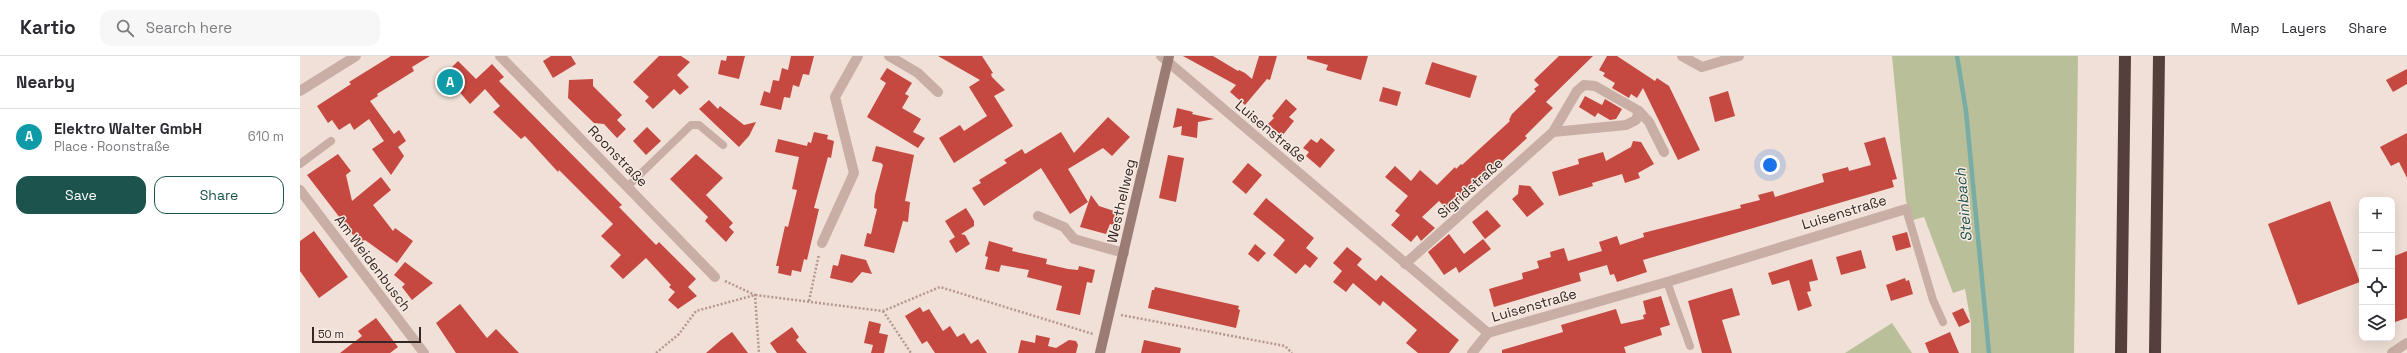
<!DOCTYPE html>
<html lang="en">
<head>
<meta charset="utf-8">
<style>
  body { margin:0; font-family:"Space Grotesk",sans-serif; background:#f7f7f7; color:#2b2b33 }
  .controls { position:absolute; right:12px; bottom:12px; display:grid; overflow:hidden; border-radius:8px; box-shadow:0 4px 16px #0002 }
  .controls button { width:36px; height:36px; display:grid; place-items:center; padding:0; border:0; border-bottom:1px solid #e1e1e2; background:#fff; color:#2b2b33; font:20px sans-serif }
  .scale { position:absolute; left:12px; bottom:10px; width:109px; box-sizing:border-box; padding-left:4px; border:2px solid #332725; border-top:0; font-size:11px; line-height:14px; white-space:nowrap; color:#332725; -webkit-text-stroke:3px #f8ebe3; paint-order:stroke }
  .you { position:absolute; left:1470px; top:109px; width:14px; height:14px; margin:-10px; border:3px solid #fff; border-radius:50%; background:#1a73e8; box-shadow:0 0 0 6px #1a73e833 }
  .badge { display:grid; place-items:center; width:26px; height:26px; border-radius:50%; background:#1c544d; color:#fff; font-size:13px; font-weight:700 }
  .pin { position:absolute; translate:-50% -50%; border:2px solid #fff; box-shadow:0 1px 4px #0006 }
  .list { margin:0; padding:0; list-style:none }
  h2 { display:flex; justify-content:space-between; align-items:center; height:52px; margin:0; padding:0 16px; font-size:17px }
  h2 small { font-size:13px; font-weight:400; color:#7c7c81 }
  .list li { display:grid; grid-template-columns:26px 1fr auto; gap:12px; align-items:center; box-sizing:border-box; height:56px; padding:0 16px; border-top:1px solid #e1e1e2 }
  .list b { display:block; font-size:15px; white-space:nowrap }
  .list p { margin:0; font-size:13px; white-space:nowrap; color:#7c7c81 }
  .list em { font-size:13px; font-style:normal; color:#7c7c81 }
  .actions { display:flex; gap:8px; padding:12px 16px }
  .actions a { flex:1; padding:9px 0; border:1px solid #1c544d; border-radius:12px; text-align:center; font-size:14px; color:#1c544d }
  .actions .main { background:#1c544d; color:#fff }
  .icon { flex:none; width:22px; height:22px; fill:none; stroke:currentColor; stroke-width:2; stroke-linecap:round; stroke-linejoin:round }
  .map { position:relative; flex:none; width:2107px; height:297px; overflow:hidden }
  header { display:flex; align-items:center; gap:24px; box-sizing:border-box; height:56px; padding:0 20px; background:#fff; border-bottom:1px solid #e1e1e2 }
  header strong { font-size:19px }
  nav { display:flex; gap:22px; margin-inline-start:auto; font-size:14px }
  .search { width:280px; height:36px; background:#f7f7f7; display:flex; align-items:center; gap:10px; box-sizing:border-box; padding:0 14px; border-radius:12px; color:#7c7c81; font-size:15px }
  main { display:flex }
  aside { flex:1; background:#fff }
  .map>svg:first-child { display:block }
  .green { fill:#b9bf98 }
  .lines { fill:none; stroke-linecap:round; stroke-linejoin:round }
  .stream { stroke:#77ada5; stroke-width:4.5 }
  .building { fill:#c54941 }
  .path { stroke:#b4978e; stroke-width:2.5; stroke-dasharray:2 2; stroke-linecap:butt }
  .lane { stroke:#c8aea4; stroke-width:8 }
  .street { stroke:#c8aea4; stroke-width:10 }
  .secondary { stroke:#9b7c75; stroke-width:10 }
  .highway { stroke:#543f3c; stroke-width:12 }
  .labels { text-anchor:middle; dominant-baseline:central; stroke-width:3; stroke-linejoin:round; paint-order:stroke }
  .street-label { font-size:14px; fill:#332725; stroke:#f8ebe3 }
  .water-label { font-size:15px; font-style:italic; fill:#1c544d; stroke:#f8ebe3 }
</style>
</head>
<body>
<header>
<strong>Kartio</strong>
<div class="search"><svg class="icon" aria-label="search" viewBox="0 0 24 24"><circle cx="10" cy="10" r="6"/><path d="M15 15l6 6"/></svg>Search here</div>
<nav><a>Map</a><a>Layers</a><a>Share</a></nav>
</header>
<main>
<aside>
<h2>Nearby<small></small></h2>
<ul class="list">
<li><span class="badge" style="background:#0f9aa8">A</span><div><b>Elektro Walter GmbH</b><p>Place · Roonstraße</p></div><em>610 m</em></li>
</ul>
<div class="actions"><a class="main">Save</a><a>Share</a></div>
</aside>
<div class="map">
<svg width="2107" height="297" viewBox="0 0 2107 297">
  <rect width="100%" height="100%" fill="#f0e0d7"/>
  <g class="green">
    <polygon points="1592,0 1778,0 1774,297 1671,297 1671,267 1665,233 1653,237 1624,161 1613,164 1606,145"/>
    <polygon points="1592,267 1612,297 1545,297"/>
  </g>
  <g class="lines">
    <polyline class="stream" points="1657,0 1666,55 1689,297"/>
  </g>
  <g class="building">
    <polygon points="91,0 130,0 112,11 114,15 77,38 78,40 70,45 94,78 99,74 106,85 98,91 104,100 91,119 72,93 84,85 69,63 54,74 50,67 39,74 32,64 28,67 17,50 51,28 49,26"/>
    <polygon points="251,0 271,0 276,8 253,22 243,5"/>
    <polygon points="359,0 381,0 390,6 377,19 389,31 380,39 374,33 353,53 345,45 349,41 333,26"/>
    <polygon points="427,0 445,0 439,23 418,18 421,4 426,5"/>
    <polygon points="491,0 514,0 509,19 503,18 499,31 493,29 490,42 484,41 481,54 460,49 464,35 470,37 473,24 479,25 482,12 488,14"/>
    <polygon points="638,0 682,0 693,17 691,18 692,21 705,34 694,40 713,70 654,107 639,82 660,69 664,75 687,60 669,31 680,24"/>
    <polygon points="883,0 913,0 938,15 939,14 945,17 952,23 959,0 977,0 970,24 967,23 945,49 930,36 936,29"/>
    <polygon points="1007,0 1068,0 1061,24 1026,14 1028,9 1007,3"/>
    <polygon points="1259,0 1293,0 1246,46 1253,52 1225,80 1227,82 1151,152 1146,152 1139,145 1122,161 1135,172 1121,185 1117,179 1111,186 1091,169 1100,159 1095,155 1108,140 1085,121 1095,110 1111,125 1120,114 1137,129 1155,111 1156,113 1161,108 1162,109 1210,65 1209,64 1212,58 1236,35 1234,33 1239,29 1234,24"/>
    <polygon points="1307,0 1317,0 1355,25 1357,22 1369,30 1400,94 1378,104 1343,32 1337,42 1331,38 1329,42 1312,32 1315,27 1303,20 1305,17 1299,14"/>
    <polygon points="158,5 176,23 192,8 204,21 199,25 322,149 319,151 356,189 359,186 396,223 388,231 397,240 378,253 368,244 375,236 369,231 371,229 346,202 323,223 310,210 321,199 301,180 313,168 259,114 258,116 225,80 221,83 193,56 200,50 185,33 170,48 156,32 149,39 137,26"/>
    <polygon points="1132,6 1177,20 1170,42 1125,28"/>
    <polygon points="587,12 612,27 605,38 609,40 602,52 621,63 613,76 625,82 618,92 567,61 586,27 580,23"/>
    <polygon points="2107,13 2107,28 2093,36 2086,24"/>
    <polygon points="293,23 293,30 322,59 317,64 326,73 317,82 304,68 294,67 268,42 269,24"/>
    <polygon points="1083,31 1101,36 1097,50 1079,45"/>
    <polygon points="1428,35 1435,60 1415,66 1409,41"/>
    <polygon points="1285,40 1302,49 1305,43 1322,53 1316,63 1310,64 1298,57 1299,55 1295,61 1279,51"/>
    <polygon points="986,43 997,53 989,61 994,65 982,80 968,68 974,62 972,60"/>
    <polygon points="409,44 418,53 420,50 444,69 456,66 449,80 439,91 399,53"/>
    <polygon points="877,52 893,56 892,58 914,63 898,66 897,82 881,79 882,70 873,72"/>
    <polygon points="808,61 830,81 812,100 803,92 768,113 788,146 770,158 741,112 684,150 672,132 681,127 679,124 707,107 704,104 722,93 725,98 761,76 774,97"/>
    <polygon points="347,71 361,85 346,99 333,85"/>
    <polygon points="514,76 528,79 527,83 534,85 531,102 528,101 514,152 519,153 507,204 504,203 501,216 492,214 491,220 478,217 479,210 476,210 485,170 488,171 497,134 492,133 499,101 475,96 478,83 507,90 508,86 511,87"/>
    <polygon points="2107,77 2107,122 2099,106 2091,110 2080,91"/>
    <polygon points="1585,81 1597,123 1592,124 1594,131 1343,204 1347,216 1317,226 1314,218 1310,219 1307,209 1279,217 1281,225 1194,251 1189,233 1223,223 1222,217 1239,212 1237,205 1251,201 1250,196 1264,192 1268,205 1302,195 1299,186 1317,180 1320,189 1344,181 1343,177 1441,152 1440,149 1460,144 1458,139 1473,135 1475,141 1524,126 1522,118 1548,111 1549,115 1571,109 1564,87"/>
    <polygon points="1021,82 1035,94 1020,112 1006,100 1009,96 1003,92 1011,83 1017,87"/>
    <polygon points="1333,85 1341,86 1354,108 1338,117 1340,122 1325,127 1322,118 1292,127 1293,130 1259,140 1252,116 1279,108 1278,103 1303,96 1306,105 1331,91"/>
    <polygon points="576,90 614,99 605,145 610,146 608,166 603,165 594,197 564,190 567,177 571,178 574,165 577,153 574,152 575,139 583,109 581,107 572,105"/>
    <polygon points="38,98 51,115 46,119 52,145 81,121 91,134 73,149 93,175 95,172 113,185 97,207 65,184 60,188 7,119"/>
    <polygon points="396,98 423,122 406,139 433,167 429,171 434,176 426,186 405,165 408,161 370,123"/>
    <polygon points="868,99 884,102 876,146 859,142"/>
    <polygon points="948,107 962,119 946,138 932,126"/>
    <polygon points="1219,129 1230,130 1244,148 1227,161 1212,143 1218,138"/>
    <polygon points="791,139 799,150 820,157 816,170 810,168 806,178 780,171"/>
    <polygon points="966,142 1014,182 1006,192 1018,202 1010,212 1005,208 996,218 973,199 985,184 953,158"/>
    <polygon points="2030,145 2060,226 1998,249 1968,168"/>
    <polygon points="666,152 674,165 674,170 661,178 665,179 670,188 656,197 649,185 655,181 645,165"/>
    <polygon points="1187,154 1201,170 1185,183 1172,166"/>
    <polygon points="14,175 48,221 19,242 0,215 0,185"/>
    <polygon points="1607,176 1611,191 1596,195 1592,180"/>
    <polygon points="1149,178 1164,198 1183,183 1191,193 1159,217 1156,211 1144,219 1128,196"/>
    <polygon points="689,185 713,192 712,195 747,203 746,208 768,213 778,214 779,210 795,214 792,227 787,226 780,259 756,254 762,230 727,221 729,214 701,209 699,216 685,213 688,201 685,200"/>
    <polygon points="955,188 966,197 958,206 948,198"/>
    <polygon points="1047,191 1062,203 1057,209 1076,225 1081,219 1159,284 1149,297 1118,297 1106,287 1117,274 1083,245 1080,250 1053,227 1046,236 1033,226 1042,215 1033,207"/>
    <polygon points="1561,194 1566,212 1541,219 1536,201"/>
    <polygon points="2107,195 2107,262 2092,267 2092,201"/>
    <polygon points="541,198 566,204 572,218 562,216 552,227 530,222 533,209 538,210"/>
    <polygon points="1512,203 1518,224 1509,226 1511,235 1507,236 1512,250 1498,255 1489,224 1472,229 1468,217"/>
    <polygon points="105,206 133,227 112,244 102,231 105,228 94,219"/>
    <polygon points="1605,222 1606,225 1609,224 1613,238 1591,245 1586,229"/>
    <polygon points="855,231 939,250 938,253 940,254 936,272 848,252 852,234 854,234"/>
    <polygon points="1432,232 1440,259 1422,264 1432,297 1402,297 1388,245"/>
    <polygon points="1361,240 1370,269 1360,272 1362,279 1324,291 1326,297 1202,297 1202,294 1263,276 1261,269 1316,253 1321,268 1344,263 1343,259 1346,258 1343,245"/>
    <polygon points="160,248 187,282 196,273 219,297 156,297 136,267"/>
    <polygon points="620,251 623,256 629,253 643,275 650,270 657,281 664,277 671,288 678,283 687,297 635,297 627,285 622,288 605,260"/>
    <polygon points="1663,252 1670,266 1659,271 1652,257"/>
    <polygon points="76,262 98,291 90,297 40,297 62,280 58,275"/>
    <polygon points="569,265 581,268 579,277 588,279 584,297 571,297 573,289 564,287"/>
    <polygon points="492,271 499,281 496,284 507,297 477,297 470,287"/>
    <polygon points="432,276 448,297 406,297 421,284"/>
    <polygon points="1650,276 1659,297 1629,297 1625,287"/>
    <polygon points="736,279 750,282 748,290 756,292 769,284 776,285 778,289 776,297 718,297 721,284 735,287"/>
    <polygon points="844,284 881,292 880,297 841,297"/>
  </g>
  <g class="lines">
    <g class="path">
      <polyline points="425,225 455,239 459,297"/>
      <polyline points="509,245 519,198"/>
      <polyline points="583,255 611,297"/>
      <polyline points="821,259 985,290 992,297"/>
      <polyline points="356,297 379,278 396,255 455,239 583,255 640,231 793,278"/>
    </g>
    <g class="lane">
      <polyline points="0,108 31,85"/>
      <polyline points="328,130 391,69 399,69 423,89"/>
      <polyline points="1606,153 1633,244 1643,266"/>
      <polyline points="1367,226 1390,290"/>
    </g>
    <g class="street">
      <polyline points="200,0 415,221"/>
      <polyline points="589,0 618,17 638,36"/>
      <polyline points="861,0 1188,277"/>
      <polyline points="1382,0 1402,11 1439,0"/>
      <polyline points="0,35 56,0"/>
      <polyline points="1339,55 1349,66 1364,96"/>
      <polyline points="0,134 124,297"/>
      <polyline points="738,160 764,171 774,183 824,197"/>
      <polyline points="522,187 554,117 535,41 558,0"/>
      <polyline points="1105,208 1253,76 1326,69 1336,64 1339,55 1295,30 1284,29 1277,35 1253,76"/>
      <polyline points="1188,277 1367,226 1606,153"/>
      <polyline points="1172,297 1188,277"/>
      <polyline points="2092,297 2107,287"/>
    </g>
    <polyline class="secondary" points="800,297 869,0"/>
    <g class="highway">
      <polyline points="1821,297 1825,0"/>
      <polyline points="1855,297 1859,0"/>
    </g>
  </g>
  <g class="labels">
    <g class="street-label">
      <text transform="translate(971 75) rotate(40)">Luisenstraße</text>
      <text transform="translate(318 100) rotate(46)">Roonstraße</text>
      <text transform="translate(1170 132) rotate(-42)">Sigridstraße</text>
      <text transform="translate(821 145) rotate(-77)">Westhellweg</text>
      <text transform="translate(1544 156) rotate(-17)">Luisenstraße</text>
      <text transform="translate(73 207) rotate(53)">Am Weidenbusch</text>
      <text transform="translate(1234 249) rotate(-16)">Luisenstraße</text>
    </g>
    <g class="water-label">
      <text transform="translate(1663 149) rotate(-95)">Steinbach</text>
    </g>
  </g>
</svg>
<div class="controls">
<button>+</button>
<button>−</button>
<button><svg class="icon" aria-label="locate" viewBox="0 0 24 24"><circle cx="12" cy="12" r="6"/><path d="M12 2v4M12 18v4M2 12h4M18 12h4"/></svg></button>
<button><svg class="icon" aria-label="layers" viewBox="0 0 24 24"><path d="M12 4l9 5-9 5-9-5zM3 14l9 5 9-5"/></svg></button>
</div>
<div class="scale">50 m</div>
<div class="you"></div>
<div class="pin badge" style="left:150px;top:26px;background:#0f9aa8">A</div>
</div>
</main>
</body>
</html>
